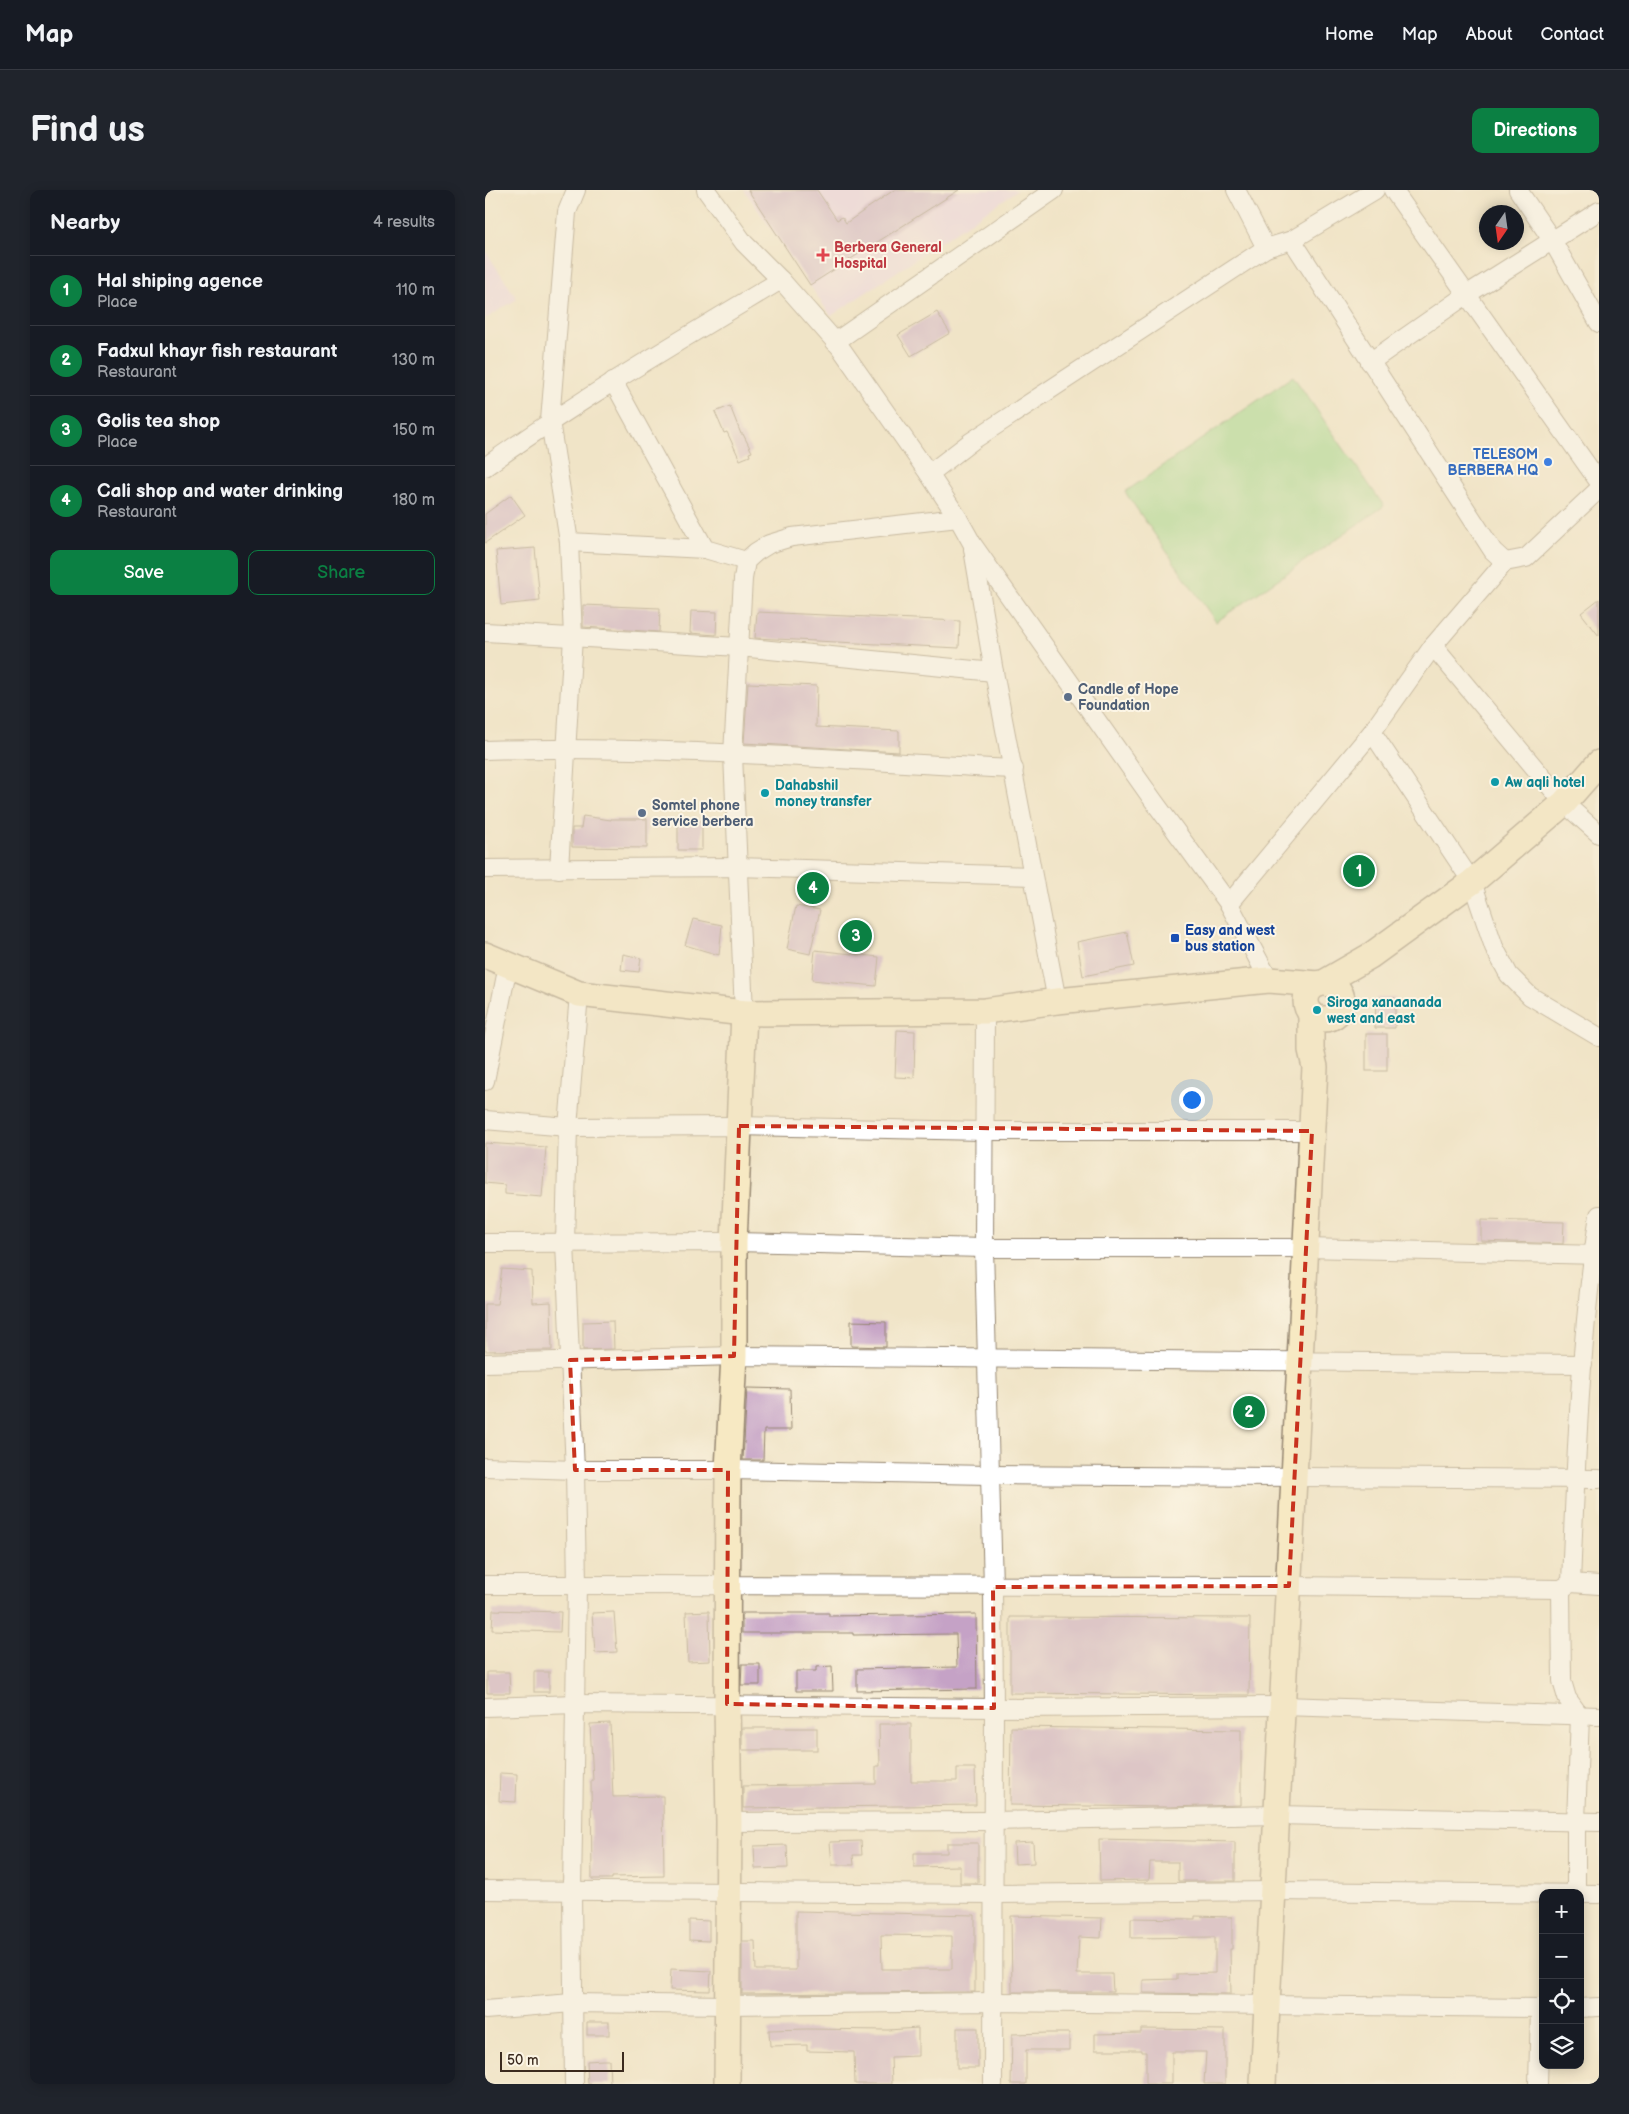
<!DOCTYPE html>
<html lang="en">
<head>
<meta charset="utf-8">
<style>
  body { margin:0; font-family:"Balsamiq Sans",sans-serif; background:#20242c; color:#f1f3f6 }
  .controls { position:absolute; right:15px; bottom:15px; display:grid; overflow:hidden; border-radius:10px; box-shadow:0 2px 12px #0003 }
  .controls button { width:45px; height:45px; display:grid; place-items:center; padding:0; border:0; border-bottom:1px solid #363941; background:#171b24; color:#f1f3f6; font:25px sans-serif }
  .compass { position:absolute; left:994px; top:15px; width:45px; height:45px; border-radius:50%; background:#171b24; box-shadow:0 2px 12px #0003; rotate:193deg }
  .scale { position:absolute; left:15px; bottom:12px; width:124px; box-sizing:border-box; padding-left:5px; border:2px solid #3b2a1e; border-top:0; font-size:14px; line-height:18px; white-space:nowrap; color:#3b2a1e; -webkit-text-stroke:4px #fcf5e5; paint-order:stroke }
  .you { position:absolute; left:706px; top:909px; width:18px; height:18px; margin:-12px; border:4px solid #fff; border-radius:50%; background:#1a73e8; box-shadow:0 0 0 8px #1a73e833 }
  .badge { display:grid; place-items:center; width:32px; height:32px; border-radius:50%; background:#0b8043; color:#fff; font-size:16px; font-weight:700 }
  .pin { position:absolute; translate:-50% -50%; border:2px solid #fff; box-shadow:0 1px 5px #0006 }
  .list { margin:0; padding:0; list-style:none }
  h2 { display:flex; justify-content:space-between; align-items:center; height:65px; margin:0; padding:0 20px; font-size:21px }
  h2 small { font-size:16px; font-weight:400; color:#9ea1a6 }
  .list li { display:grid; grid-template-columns:32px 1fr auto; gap:15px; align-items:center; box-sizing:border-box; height:70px; padding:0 20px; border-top:1px solid #363941 }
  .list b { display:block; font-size:19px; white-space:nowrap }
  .list p { margin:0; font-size:16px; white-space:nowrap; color:#9ea1a6 }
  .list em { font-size:16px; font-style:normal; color:#9ea1a6 }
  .actions { display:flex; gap:10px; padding:15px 20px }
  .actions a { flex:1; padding:11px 0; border:1px solid #0b8043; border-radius:10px; text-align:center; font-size:18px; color:#0b8043 }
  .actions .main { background:#0b8043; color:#fff }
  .icon { flex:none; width:28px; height:28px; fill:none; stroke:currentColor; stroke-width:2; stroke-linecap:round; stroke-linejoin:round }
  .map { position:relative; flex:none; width:1114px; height:1894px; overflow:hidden; border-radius:10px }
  header { display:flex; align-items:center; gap:30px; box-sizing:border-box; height:70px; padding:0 25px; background:#171b24; border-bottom:1px solid #363941 }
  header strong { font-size:24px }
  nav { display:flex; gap:28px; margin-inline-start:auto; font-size:18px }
  .intro { display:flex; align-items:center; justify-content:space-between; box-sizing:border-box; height:120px; padding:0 30px }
  h1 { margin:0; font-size:35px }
  .button { padding:12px 22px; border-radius:10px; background:#0b8043; color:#fff; font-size:18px; font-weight:700 }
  main { display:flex; gap:30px; padding:0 30px }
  aside { flex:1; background:#171b24; border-radius:10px; box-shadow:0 2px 12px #0003 }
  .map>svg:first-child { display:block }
  .built { fill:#ebd1eb }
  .green { fill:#9ed98c; stroke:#6c8255 }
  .building { fill:#c5a2c6; fill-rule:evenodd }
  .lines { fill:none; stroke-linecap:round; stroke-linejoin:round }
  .street-casing { stroke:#968772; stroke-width:20 }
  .secondary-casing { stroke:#968772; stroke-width:28 }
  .street { stroke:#fff; stroke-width:18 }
  .secondary { stroke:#f7e9c3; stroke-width:25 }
  .marked { fill:none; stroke:#c8321e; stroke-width:4; stroke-dasharray:10 6; stroke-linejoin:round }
  .health-dot { fill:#e0444e; stroke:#fcf5e5; stroke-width:2 }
  .shop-dot { fill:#3f7fe0; stroke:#fcf5e5; stroke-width:2 }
  .service-dot { fill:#5c6f8a; stroke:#fcf5e5; stroke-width:2 }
  .culture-dot { fill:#0f9aa8; stroke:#fcf5e5; stroke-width:2 }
  .transit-dot { fill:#1a4fb4; stroke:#fcf5e5; stroke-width:2 }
  .labels { text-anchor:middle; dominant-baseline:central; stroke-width:4; stroke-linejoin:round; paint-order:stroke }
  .health-label { font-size:14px; font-weight:bold; fill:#be3a42; stroke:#fcf5e5; text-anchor:start }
  .shop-label { font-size:14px; font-weight:bold; fill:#366cbe; stroke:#fcf5e5; text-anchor:end }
  .service-label { font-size:14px; font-weight:bold; fill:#4e5e75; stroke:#fcf5e5; text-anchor:start }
  .culture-label { font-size:14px; font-weight:bold; fill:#0d838f; stroke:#fcf5e5; text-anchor:start }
  .transit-label { font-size:14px; font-weight:bold; fill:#164399; stroke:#fcf5e5; text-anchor:start }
</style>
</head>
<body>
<header>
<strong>Map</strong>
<nav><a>Home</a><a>Map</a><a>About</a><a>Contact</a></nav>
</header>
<div class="intro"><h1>Find us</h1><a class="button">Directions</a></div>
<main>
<aside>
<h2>Nearby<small>4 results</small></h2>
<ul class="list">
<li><span class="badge">1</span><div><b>Hal shiping agence</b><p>Place</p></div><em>110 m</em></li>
<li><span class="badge">2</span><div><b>Fadxul khayr fish restaurant</b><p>Restaurant</p></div><em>130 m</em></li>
<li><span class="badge">3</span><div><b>Golis tea shop</b><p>Place</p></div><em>150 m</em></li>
<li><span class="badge">4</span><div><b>Cali shop and water drinking</b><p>Restaurant</p></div><em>180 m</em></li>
</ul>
<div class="actions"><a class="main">Save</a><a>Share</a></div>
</aside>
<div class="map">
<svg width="1114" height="1894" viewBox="0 0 1114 1894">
  <rect width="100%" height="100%" fill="#fcf5e5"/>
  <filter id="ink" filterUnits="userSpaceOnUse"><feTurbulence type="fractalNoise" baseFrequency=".02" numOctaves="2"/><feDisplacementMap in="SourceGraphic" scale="10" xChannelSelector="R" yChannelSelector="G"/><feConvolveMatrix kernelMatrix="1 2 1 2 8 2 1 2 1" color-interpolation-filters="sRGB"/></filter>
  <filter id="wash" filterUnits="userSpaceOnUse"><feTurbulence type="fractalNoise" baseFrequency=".0096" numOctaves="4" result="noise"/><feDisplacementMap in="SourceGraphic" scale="20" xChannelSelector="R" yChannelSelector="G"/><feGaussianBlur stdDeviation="1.12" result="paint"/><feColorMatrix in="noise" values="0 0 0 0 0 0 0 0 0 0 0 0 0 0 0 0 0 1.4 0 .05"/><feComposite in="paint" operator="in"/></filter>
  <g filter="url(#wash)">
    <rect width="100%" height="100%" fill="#f0e4c7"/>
    <g class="built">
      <polygon points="259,0 533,0 346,126"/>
      <polygon points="0,60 32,109 0,129"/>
    </g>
    <polygon class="green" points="808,186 899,316 731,432 640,302"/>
    <g id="blocks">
      <g class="building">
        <polygon points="263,0 332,0 352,30 357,27 361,33 409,0 474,0 325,95"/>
        <polygon points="452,122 465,143 426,166 413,145"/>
        <polygon points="245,216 256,244 258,244 267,262 264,263 265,266 255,270 242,242 239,243 230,222"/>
        <polygon points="26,305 40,325 0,353 0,324"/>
        <polygon points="50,358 55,411 16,415 11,361"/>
        <polygon points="1114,409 1114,446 1096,423"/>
        <polygon points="98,415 175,418 174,442 98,437"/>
        <polygon points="206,421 232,422 231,445 205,443"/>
        <polygon points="272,422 475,431 474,458 270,448"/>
        <polygon points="263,493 332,496 331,537 414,541 414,562 259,553"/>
        <polygon points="98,626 126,630 126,629 162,629 162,658 87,657 87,638 96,638"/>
        <polygon points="193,630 217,631 217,660 193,660"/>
        <polygon points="311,716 335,720 325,764 302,759"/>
        <polygon points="208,729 237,735 234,765 200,755"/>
        <polygon points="642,742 649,776 598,786 592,752"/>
        <polygon points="330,760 394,767 391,796 327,790"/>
        <polygon points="138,764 156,768 154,782 136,780"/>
        <polygon points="891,808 910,808 910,838 890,838"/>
        <polygon points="412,840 430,841 429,888 410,887"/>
        <rect x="881" y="844" width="21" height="37"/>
        <polygon points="0,953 61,957 57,1007 20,1004 20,995 0,993"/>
        <polygon points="996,1030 1079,1032 1078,1054 996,1051"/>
        <polygon points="17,1079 47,1081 48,1113 66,1112 67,1160 0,1161 0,1114 12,1114"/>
        <polygon points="128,1131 129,1159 98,1160 98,1132"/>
        <polygon points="366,1131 401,1132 401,1157 366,1156"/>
        <polygon points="262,1198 305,1199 306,1240 279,1240 278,1270 258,1270"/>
        <polygon points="8,1420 76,1422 75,1442 7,1440"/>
        <polygon points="224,1421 225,1471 203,1472 201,1422"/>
        <polygon points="129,1422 132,1462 110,1463 107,1423"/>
        <polygon points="257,1423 344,1423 344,1426 491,1424 492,1499 372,1501 372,1479 472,1477 471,1444 368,1445 368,1443 257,1443"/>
        <polygon points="525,1427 765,1428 764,1505 525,1503"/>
        <polygon points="257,1474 275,1474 275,1495 256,1495"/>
        <polygon points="347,1476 348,1501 311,1501 311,1481 331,1481 331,1477"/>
        <polygon points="2,1482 24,1482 25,1503 2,1503"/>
        <rect x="49" y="1482" width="15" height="20"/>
        <polygon points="125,1533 128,1607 178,1606 179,1686 127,1687 127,1689 107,1689 106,1591 108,1591 105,1534"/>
        <polygon points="394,1534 426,1534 426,1591 472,1591 472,1578 490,1578 491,1615 258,1618 258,1596 391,1594 391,1576 395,1576"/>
        <polygon points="526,1537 756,1540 756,1615 682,1617 525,1615"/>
        <rect x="257" y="1538" width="75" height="22"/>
        <polygon points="15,1583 32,1584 31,1612 14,1611"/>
        <polygon points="614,1649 750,1652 750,1691 693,1691 693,1672 665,1672 664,1690 615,1691"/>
        <polygon points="376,1651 377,1665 368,1665 369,1675 347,1675 345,1652"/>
        <polygon points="548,1652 549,1673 530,1674 529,1653"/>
        <polygon points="462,1653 493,1653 493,1693 475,1693 475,1676 429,1677 429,1663 462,1663"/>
        <polygon points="302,1655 303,1678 270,1679 269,1656"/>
        <path d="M311,1721L490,1725V1802L257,1804V1751H270L271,1780H311ZM396,1745L467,1746V1779H397Z"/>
        <polygon points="526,1726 617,1728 616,1748 594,1747 592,1784 627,1784 628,1802 527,1802"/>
        <polygon points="710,1726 747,1727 747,1759 745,1759 746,1804 658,1803 658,1790 692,1789 692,1784 730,1783 730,1747 646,1748 646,1728 710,1729"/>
        <polygon points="204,1730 224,1731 224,1751 204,1750"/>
        <polygon points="186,1779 226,1781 225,1801 185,1800"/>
        <rect x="102" y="1832" width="22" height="13"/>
        <polygon points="433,1838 433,1866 406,1867 407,1894 370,1894 369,1862 322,1861 322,1855 285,1856 284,1840 322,1839 403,1840"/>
        <rect x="472" y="1838" width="21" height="40"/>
        <polygon points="656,1839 740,1840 740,1894 719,1894 721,1862 687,1862 687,1894 661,1894 661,1862 656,1862 656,1860 610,1860 610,1844 656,1843"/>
        <polygon points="564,1843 584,1843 584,1860 541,1860 541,1894 526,1894 527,1844"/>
        <polygon points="118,1870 124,1870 125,1894 103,1894 102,1871"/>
      </g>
    </g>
  </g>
  <g filter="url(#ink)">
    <use href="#blocks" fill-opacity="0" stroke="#968772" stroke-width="1"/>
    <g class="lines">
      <g class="street-casing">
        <g id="street">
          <polyline points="221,0 259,53 296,90 355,157 444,284 473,328 488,355 668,610 744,714 784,790"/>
          <polyline points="751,0 781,58"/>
          <polyline points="908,0 1114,292"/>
          <polyline points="1033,0 1067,50 1114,133"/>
          <polyline points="807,50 1008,361 1020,372"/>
          <polyline points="350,152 569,0"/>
          <polyline points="885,172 981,105 1114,21"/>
          <polyline points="128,191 220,359 261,371"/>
          <path d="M0,277C95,209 196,150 296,90"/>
          <polyline points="444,284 487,251 781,58 807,50 890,0"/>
          <polyline points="84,352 220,359"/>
          <polyline points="488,359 509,482 572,811"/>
          <polyline points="0,442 254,457 509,482"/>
          <polyline points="948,456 1079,613 1114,644"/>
          <polyline points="887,542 987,692 1009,757 1024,785 1045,806 1114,847"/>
          <path d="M0,560C176,555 353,570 529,579"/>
          <polyline points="0,679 252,677 547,686"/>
          <polyline points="74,679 88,447 84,352 65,231 82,22 91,0"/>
          <polyline points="744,714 887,542 948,456 1020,372 1041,368 1114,299"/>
          <polyline points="500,821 499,1058 508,1397 509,1518 508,1894"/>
          <polyline points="259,823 248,564 258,389 261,371 271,362 284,354 307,347 473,328"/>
          <polyline points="0,891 23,775"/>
          <polyline points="0,930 83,937 254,936 499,941 827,941"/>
          <polyline points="0,1053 249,1052 499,1058 821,1058 1114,1065"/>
          <polyline points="0,1173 249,1166 1098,1174"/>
          <polyline points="0,1277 90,1280 243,1280 504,1285 1114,1289"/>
          <polyline points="1086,1393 1114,1395"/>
          <path d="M0,1395L804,1396L1076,1399L1086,1393C1091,1271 1095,1146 1114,1025"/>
          <polyline points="1076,1399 1077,1491 1082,1508 1095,1526 1091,1631 1091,1703"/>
          <polyline points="0,1517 91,1514 509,1518 797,1516 1114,1526"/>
          <polyline points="244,1632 508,1631 792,1625 1114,1632"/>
          <polyline points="0,1700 509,1704 788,1701 1114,1704"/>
          <polyline points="1095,1818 1114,1817"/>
          <polyline points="0,1820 87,1813 242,1815 508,1812 1058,1818"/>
          <polyline points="89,1894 87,1701 92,1395 90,1280 80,1053 83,937 94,804"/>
          <polyline points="1053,1894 1055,1818"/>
        </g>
      </g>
      <g class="secondary-casing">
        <g id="secondary">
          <polyline points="0,765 94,804 259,823 500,821 572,811 784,790 833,794"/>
          <polyline points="840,792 885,766 987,692 1079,613 1114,573"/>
          <circle cx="839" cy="811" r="18"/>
          <polyline points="242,1894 244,1632 242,1514 243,1280 249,1166 249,1052 259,823"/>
          <polyline points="778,1894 830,877 826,860 826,823"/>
        </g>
      </g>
      <use href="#street" class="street"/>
      <use href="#secondary" class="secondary"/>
    </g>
  </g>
  <path d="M0 0H1114V1894H0ZM254,936L827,941L804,1396L508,1397L509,1518L242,1514L243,1280H90L85,1170L249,1166Z" fill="#f0e4c7" fill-opacity=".55" fill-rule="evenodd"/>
  <path class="marked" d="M254,936L827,941L804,1396L508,1397L509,1518L242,1514L243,1280H90L85,1170L249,1166Z"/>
  <path class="health-dot" d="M335.5 57.5h5v5h5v5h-5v5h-5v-5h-5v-5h5z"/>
  <circle class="shop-dot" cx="1063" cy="272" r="5"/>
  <g class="service-dot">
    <circle cx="583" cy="507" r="5"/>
    <circle cx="157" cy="623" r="5"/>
  </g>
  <g class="culture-dot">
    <circle cx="1010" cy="592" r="5"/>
    <circle cx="280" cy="603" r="5"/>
    <circle cx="832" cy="820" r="5"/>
  </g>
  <rect class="transit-dot" x="685" y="743" width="10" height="10" rx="2.5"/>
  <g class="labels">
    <g class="health-label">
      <text x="349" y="57">Berbera General<tspan x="349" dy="16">Hospital</tspan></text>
    </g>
    <g class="shop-label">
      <text x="1053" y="264">TELESOM<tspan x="1053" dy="16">BERBERA HQ</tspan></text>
    </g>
    <g class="service-label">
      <text x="593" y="499">Candle of Hope<tspan x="593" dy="16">Foundation</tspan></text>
      <text x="167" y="615">Somtel phone<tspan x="167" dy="16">service berbera</tspan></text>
    </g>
    <g class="culture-label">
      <text x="1020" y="592">Aw aqli hotel</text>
      <text x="290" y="595">Dahabshil<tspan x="290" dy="16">money transfer</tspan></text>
      <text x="842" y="812">Siroga xanaanada<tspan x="842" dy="16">west and east</tspan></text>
    </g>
    <g class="transit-label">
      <text x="700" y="740">Easy and west<tspan x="700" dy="16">bus station</tspan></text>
    </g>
  </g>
</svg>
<div class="controls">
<button>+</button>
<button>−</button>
<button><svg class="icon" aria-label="locate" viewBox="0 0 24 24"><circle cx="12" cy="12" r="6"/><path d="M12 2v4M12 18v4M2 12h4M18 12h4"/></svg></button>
<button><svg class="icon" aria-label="layers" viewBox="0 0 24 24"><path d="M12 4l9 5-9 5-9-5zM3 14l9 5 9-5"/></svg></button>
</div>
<svg class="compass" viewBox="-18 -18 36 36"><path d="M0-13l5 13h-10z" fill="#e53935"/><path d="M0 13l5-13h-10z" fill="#9ea1a6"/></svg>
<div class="scale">50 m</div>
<div class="you"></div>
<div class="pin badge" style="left:874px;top:681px">1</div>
<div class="pin badge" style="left:764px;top:1222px">2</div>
<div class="pin badge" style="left:371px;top:746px">3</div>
<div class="pin badge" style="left:328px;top:698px">4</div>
</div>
</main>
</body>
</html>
